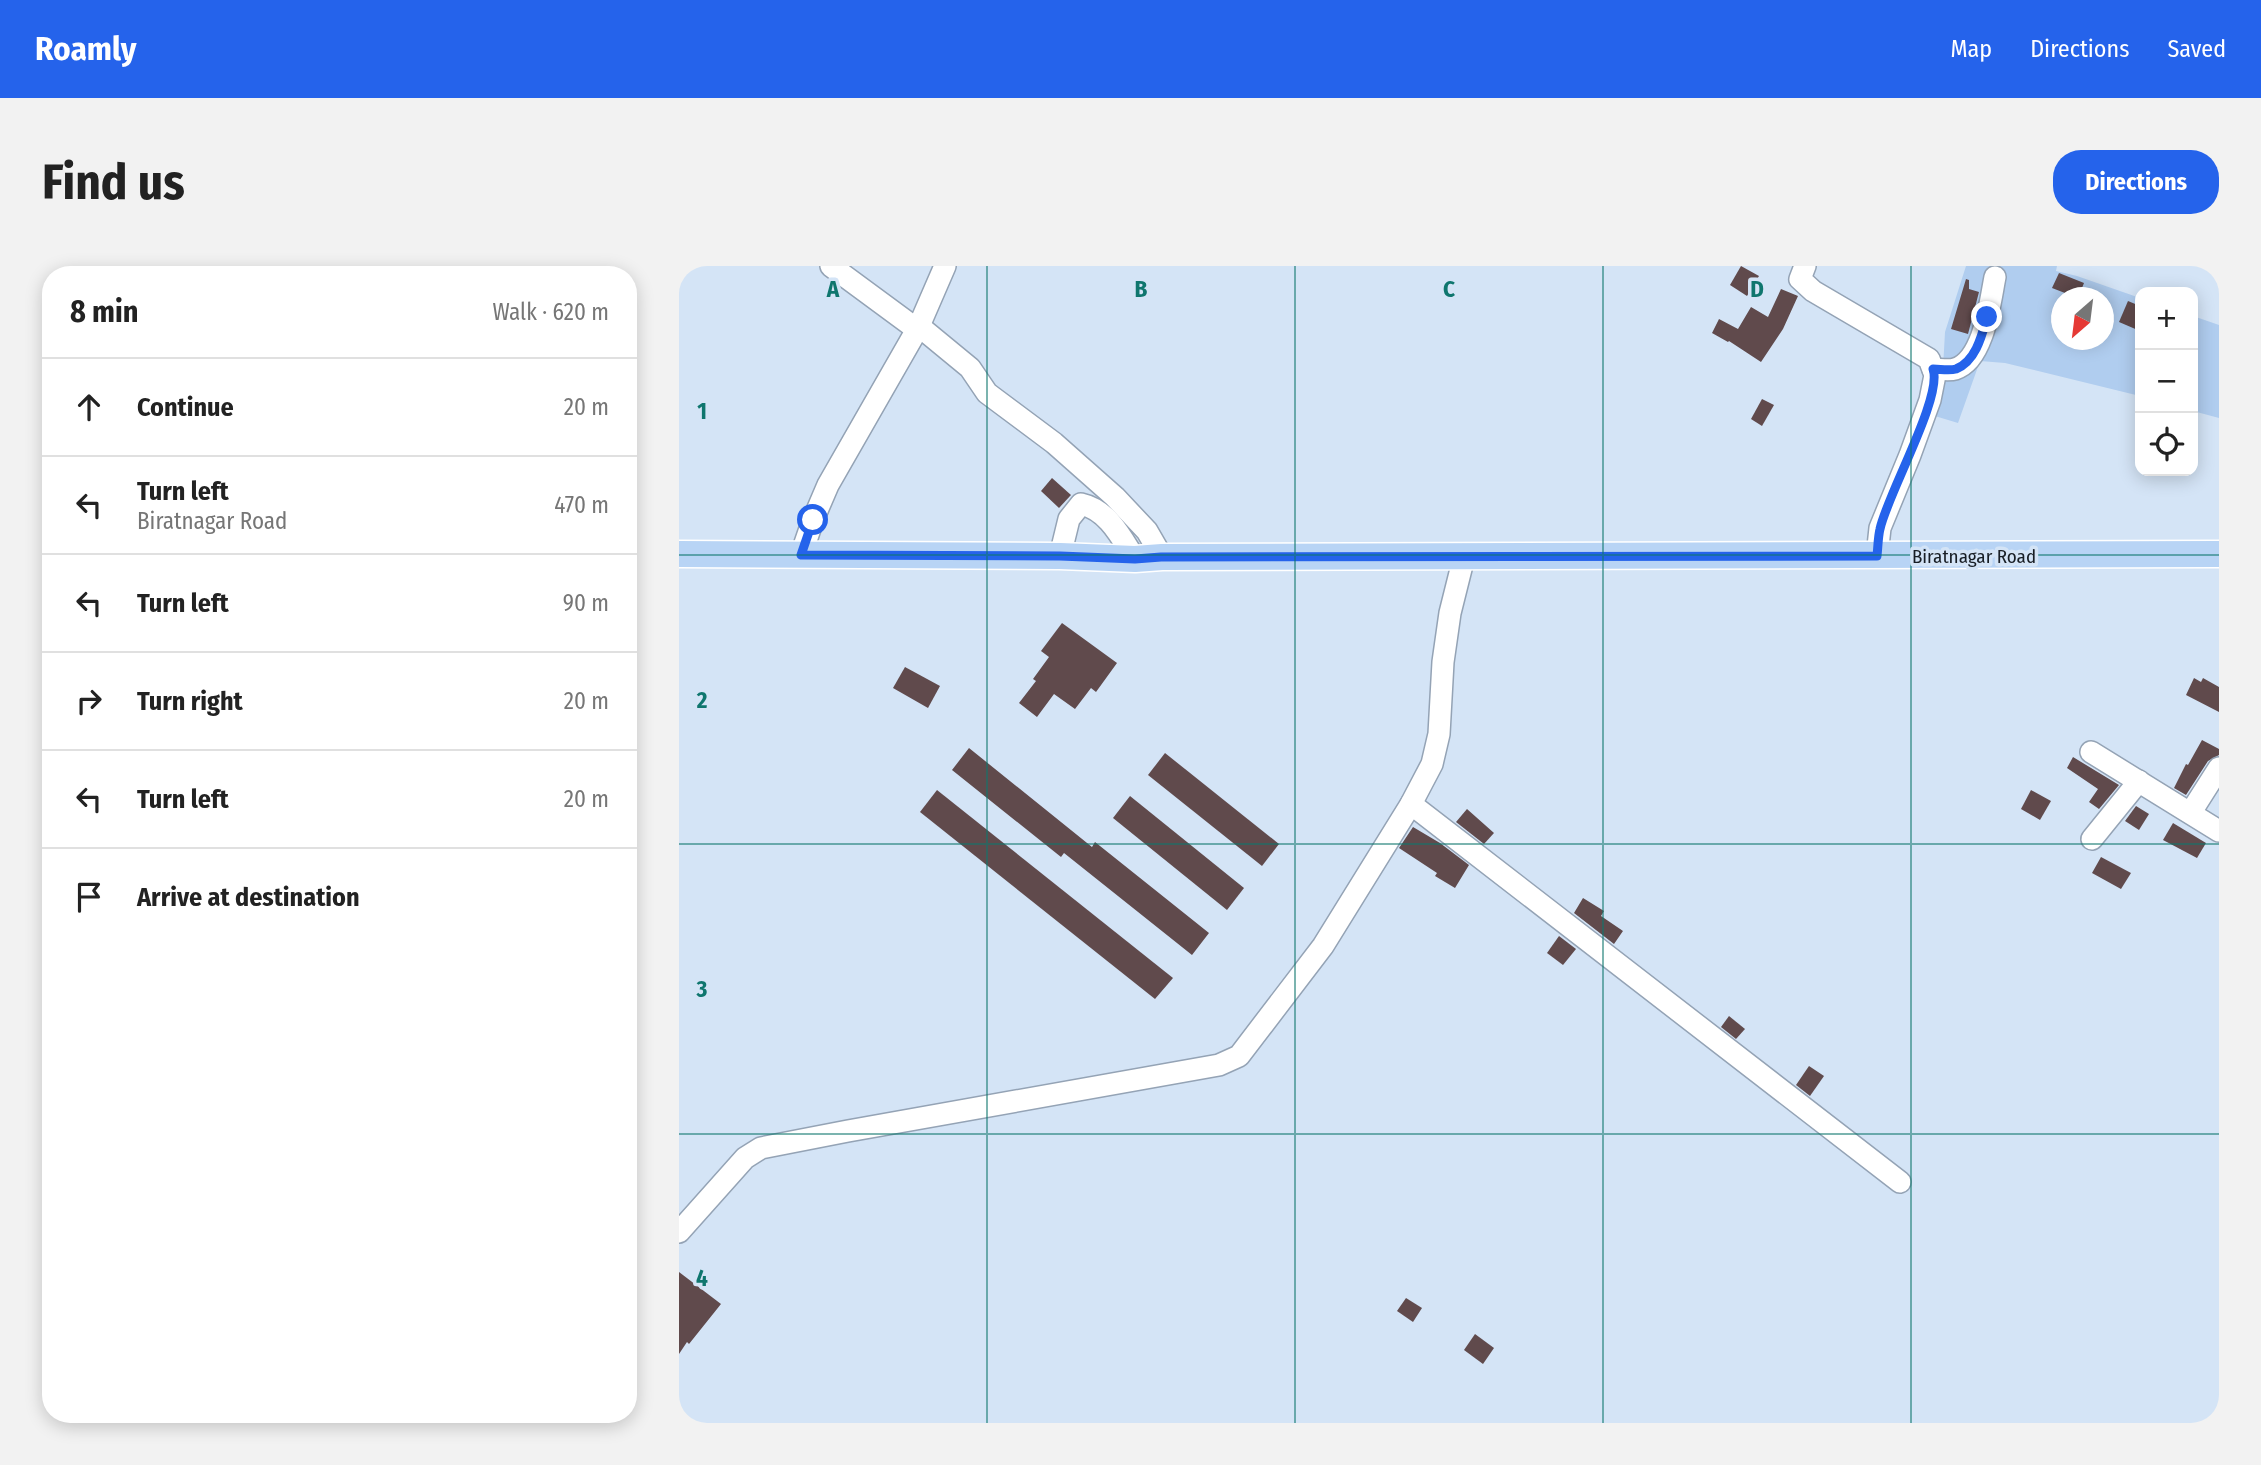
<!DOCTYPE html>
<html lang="en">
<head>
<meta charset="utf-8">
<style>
  body { margin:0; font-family:"Fira Sans Condensed",sans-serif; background:#f2f2f2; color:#222 }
  .controls { position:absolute; right:21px; top:21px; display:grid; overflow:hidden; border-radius:14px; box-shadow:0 4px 18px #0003 }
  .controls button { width:63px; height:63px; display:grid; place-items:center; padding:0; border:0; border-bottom:2px solid #e0e0e0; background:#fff; color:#222; font:35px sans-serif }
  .compass { position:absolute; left:1372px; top:21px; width:63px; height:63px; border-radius:50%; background:#fff; box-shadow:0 4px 18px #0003; rotate:208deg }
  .stop { position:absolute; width:21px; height:21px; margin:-16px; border:5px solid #2563eb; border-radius:50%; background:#fff }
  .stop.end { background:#2563eb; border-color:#fff; box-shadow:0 2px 7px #0008 }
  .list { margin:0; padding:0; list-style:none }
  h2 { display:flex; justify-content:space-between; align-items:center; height:91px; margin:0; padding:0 28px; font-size:30px }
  h2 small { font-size:23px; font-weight:400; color:#767676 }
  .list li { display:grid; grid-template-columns:46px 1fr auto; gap:21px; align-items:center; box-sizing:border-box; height:98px; padding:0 28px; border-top:2px solid #e0e0e0 }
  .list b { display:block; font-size:26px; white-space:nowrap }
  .list p { margin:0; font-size:23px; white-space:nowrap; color:#767676 }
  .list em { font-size:23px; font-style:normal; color:#767676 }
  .icon { flex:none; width:38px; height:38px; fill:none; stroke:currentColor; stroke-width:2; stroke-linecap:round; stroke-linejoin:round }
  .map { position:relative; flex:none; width:1540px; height:1157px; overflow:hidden; border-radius:28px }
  header { display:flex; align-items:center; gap:42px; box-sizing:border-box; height:98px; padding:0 35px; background:#2563eb; color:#fff }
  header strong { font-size:33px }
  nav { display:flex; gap:38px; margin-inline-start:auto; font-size:24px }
  .intro { display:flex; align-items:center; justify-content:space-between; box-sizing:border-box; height:168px; padding:0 42px }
  h1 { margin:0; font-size:49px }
  .button { padding:18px 32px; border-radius:28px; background:#2563eb; color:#fff; font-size:24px; font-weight:700 }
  main { display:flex; gap:42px; padding:0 42px }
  aside { flex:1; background:#fff; border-radius:28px; box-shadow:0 4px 18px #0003 }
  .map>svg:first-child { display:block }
  .green { fill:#b0cdef; fill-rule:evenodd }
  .building { fill:#604a4c }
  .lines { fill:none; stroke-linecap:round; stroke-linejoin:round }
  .minor-casing { stroke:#94a3b5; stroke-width:24 }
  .major-casing { stroke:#fff; stroke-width:29 }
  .minor { stroke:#fff; stroke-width:21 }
  .major { stroke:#b8d4f5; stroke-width:26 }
  .route { stroke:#2563eb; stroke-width:9 }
  .grid { fill:none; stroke:#0f766e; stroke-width:2; stroke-opacity:0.55 }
  .labels { text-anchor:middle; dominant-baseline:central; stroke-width:7; stroke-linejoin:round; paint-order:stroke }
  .street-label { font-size:19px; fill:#181e25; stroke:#d4e4f6 }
  .grid-label { font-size:23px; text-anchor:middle; font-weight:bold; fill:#0f766e; stroke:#d4e4f6; stroke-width:7; stroke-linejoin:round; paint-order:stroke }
</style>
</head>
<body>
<header>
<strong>Roamly</strong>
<nav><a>Map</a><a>Directions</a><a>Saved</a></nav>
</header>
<div class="intro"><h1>Find us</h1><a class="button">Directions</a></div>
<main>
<aside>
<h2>8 min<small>Walk · 620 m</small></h2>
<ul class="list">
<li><svg class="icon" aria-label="ahead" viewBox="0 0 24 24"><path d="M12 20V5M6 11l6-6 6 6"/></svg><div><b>Continue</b></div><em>20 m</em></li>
<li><svg class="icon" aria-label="left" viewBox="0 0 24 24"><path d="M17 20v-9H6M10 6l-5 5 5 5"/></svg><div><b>Turn left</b><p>Biratnagar Road</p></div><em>470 m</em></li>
<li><svg class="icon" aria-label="left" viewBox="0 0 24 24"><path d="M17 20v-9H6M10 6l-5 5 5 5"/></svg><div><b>Turn left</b></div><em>90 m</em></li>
<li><svg class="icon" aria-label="right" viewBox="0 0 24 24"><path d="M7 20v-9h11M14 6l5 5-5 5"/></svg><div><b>Turn right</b></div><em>20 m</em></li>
<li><svg class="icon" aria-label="left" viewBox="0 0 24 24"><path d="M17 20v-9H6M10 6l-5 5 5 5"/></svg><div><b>Turn left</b></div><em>20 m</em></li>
<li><svg class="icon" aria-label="arrive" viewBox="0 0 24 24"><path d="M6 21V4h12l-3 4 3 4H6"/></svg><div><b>Arrive at destination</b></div></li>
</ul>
</aside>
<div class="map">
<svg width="1540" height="1157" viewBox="0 0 1540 1157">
  <rect width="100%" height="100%" fill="#d4e4f6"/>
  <g class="green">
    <path d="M1287,0H1378L1377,5L1398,10L1461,32V130L1326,97L1301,95L1279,157L1246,147L1264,102L1266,66ZM1382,32H1424V74H1382Z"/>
    <polygon points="1514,50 1540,59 1540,152 1514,145"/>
  </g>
  <g class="building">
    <polygon points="1062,0 1080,10 1068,30 1051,19"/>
    <polygon points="1380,7 1405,17 1399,32 1373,22"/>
    <polygon points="1287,13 1290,14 1290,23 1300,26 1289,68 1272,63"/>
    <polygon points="1102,23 1119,30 1104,63 1082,96 1050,75 1049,76 1033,67 1040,53 1059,63 1072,41 1089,51"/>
    <polygon points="1449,35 1461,40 1461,65 1440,56"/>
    <polygon points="1083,133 1095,139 1083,160 1072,153"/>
    <polygon points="373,212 392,229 380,242 362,225"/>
    <polygon points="383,357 438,397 417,426 412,422 396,443 375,428 358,451 340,437 357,415 354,413 370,391 362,385"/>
    <polygon points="226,401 261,420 249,442 214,422"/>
    <polygon points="1515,412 1522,416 1524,412 1540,421 1540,446 1507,429"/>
    <polygon points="1523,474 1540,483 1540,489 1529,495 1507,529 1495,522 1507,498 1509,499"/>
    <polygon points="290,482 413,581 416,576 530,667 513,689 385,587 382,591 273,504"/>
    <polygon points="486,487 600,578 583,600 469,509"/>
    <polygon points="1394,491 1440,519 1420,543 1410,536 1419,523 1388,502"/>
    <polygon points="258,524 494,712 476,733 241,546"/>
    <polygon points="1352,524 1372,535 1361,554 1342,543"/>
    <polygon points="451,530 565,622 548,644 434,552"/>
    <polygon points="1457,540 1470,548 1460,564 1446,555"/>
    <polygon points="788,543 815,567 805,578 777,556"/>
    <polygon points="1494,557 1527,577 1518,592 1484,574"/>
    <polygon points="734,561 761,577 790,599 776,622 756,610 758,607 720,582"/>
    <polygon points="1422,591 1452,607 1442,623 1413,607"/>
    <polygon points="904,632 925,645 922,650 944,665 935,678 895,647"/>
    <polygon points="880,670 897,683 884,699 868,687"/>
    <polygon points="1050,750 1066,763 1057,773 1042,761"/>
    <polygon points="1130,800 1145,810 1131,830 1117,819"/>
    <polygon points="0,1006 42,1038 10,1078 8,1076 0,1088"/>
    <polygon points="727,1032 743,1042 734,1056 718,1045"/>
    <polygon points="796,1068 815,1082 804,1098 785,1084"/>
  </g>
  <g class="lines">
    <g class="minor-casing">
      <g id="minor">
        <polyline points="152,0 232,59 240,60 291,102 308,127 375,177 436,231 468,265 483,291"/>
        <polyline points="1126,0 1121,13 1134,25 1250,93 1256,109 1251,134 1231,189 1201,262 1198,290"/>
        <path d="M1254,103C1260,103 1270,105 1276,103C1305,94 1311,36 1316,11"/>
        <polyline points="122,289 134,254 149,219 240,60 266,0"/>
        <path d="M381,290L390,253L402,238C429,244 442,271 456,293"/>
        <polyline points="1412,486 1540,565"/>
        <polyline points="732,538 1221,916"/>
        <polyline points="1512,546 1540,502"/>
        <polyline points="1413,573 1460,515"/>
        <polyline points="0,966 66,892 82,882 169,865 540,799 560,790 644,680 732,538 753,498 760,468 764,396 771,347 785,291"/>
      </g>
    </g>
    <g class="major-casing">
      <polyline id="major" points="0,288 381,290 456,293 483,291 1540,288"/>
    </g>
    <use href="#minor" class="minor"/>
    <use href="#major" class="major"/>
  </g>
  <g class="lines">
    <path class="route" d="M134,254L122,289L381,290L456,293L482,291L1198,290C1199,281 1199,271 1201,263C1208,229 1264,131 1254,103C1261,103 1270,105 1277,103C1297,95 1303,69 1308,51"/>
  </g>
  <path class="grid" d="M308,0V1157M616,0V1157M924,0V1157M1232,0V1157M0,289H1540M0,578H1540M0,868H1540"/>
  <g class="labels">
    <g class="street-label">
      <text x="1295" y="290">Biratnagar Road</text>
    </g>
  </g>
  <g class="grid-label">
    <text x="154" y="31">A</text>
    <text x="462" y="31">B</text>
    <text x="770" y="31">C</text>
    <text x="1078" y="31">D</text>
    <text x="23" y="153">1</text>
    <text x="23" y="442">2</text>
    <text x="23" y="731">3</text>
    <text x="23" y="1020">4</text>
  </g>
</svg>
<div class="controls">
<button>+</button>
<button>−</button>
<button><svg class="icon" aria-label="locate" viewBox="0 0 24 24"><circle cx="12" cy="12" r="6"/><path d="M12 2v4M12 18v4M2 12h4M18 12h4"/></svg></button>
</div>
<svg class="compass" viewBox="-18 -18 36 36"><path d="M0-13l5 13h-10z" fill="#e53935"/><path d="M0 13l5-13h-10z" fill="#767676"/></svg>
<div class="stop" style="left:134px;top:254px"></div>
<div class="stop end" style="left:1308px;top:51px"></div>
</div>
</main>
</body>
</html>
